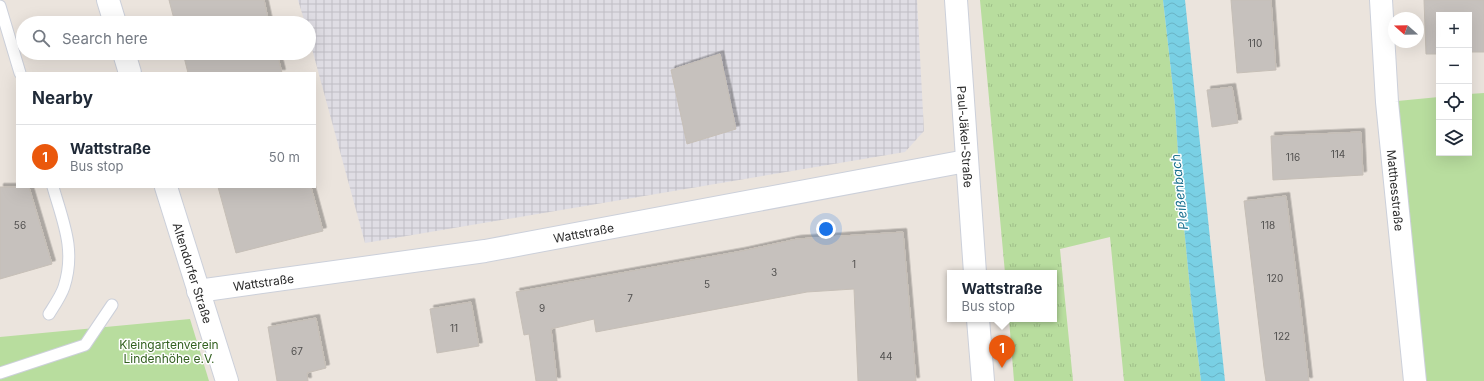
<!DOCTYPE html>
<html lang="en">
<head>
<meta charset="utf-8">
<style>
  body { margin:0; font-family:Inter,sans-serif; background:#f2f2f3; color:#1f2937 }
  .controls { position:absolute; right:12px; top:12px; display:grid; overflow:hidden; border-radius:0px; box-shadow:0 4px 16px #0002 }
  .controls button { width:36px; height:36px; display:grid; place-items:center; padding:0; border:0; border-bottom:1px solid #e0e1e3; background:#fff; color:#1f2937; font:20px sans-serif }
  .compass { position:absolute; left:1388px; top:12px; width:36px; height:36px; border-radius:50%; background:#fff; box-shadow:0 4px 16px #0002; rotate:290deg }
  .you { position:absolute; left:826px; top:229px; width:14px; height:14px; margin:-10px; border:3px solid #fff; border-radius:50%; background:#1a73e8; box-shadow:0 0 0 6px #1a73e833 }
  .badge { display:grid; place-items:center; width:26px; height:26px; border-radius:50%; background:#ea580c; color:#fff; font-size:13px; font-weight:700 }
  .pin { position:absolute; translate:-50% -33px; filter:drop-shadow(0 1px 2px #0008) }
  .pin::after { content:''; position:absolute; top:21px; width:14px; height:12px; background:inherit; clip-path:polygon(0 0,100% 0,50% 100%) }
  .popup { position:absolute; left:947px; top:270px; width:110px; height:52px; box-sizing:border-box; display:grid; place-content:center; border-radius:0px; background:#fff; filter:drop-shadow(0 1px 3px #0005); font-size:13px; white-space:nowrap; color:#747a83 }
  .popup b { font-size:15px; color:#1f2937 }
  .popup::after { content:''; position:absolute; left:50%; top:100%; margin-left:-8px; border:8px solid transparent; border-top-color:#fff }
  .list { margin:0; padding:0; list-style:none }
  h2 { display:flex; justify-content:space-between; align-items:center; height:52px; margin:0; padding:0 16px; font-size:17px }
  h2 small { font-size:13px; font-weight:400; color:#747a83 }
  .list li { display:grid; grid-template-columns:26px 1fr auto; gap:12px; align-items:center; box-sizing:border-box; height:64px; padding:0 16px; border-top:1px solid #e0e1e3 }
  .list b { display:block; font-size:15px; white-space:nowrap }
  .list p { margin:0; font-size:13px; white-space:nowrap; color:#747a83 }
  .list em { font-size:13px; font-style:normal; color:#747a83 }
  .icon { flex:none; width:22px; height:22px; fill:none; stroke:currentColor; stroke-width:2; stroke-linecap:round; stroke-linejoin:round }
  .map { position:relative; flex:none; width:1484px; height:381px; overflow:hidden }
  .search { position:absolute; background:#fff; box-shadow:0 4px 16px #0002; left:16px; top:16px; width:300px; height:44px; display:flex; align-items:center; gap:10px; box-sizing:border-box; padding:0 14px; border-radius:22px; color:#747a83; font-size:15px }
  .panel { position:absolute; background:#fff; box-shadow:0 4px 16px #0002; left:16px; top:72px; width:300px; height:116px; border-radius:0px }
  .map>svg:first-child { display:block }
  .industrial { fill:url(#industrial-grid) }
  .grass { fill:url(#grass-tufts) }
  .garden { fill:#b8dd9e }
  .water { fill:url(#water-waves) }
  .building { fill:#c6c1bd; stroke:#c6bfb7; filter:url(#shadow) }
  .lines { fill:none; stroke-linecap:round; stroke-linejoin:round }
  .service-casing { stroke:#ccd0da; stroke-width:13 }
  .minor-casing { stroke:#ccd0da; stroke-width:24 }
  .tertiary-casing { stroke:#ccd0da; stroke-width:24 }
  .service { stroke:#fff; stroke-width:11 }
  .minor { stroke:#fff; stroke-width:22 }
  .tertiary { stroke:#fff; stroke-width:22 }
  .labels { text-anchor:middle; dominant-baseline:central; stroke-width:3; stroke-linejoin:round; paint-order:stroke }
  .number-label { font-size:10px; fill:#51504f }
  .street-label { font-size:12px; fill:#2a2a2a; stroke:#fff }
  .park-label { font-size:12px; fill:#336120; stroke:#fff }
  .water-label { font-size:13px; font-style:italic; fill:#19708f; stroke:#fff }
</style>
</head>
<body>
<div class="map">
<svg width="1484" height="381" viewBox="0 0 1484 381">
  <defs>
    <pattern id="industrial-grid" width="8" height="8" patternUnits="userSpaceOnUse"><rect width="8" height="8" fill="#dfdde4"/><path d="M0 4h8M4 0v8" fill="none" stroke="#c0bec4"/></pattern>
    <pattern id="grass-tufts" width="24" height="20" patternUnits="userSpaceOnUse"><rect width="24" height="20" fill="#b8dd9e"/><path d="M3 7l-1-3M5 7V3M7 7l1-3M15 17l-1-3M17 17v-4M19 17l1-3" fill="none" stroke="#9ebe88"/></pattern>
    <pattern id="water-waves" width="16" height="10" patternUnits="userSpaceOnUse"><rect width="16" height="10" fill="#79d0e4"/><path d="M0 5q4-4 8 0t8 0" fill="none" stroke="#69b3c4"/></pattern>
    <filter id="shadow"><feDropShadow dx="3.5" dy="-3.5" stdDeviation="0" flood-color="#0004"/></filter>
  </defs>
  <rect width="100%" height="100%" fill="#ebe4dd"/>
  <polygon class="industrial" points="298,0 917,0 924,131 905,152 365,243 309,38 309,23 305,23"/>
  <polygon class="grass" points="980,0 1163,0 1175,106 1180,186 1191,299 1201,381 1124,381 1110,237 1060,249 1073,381 1014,381 1009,319 1054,319 1054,273 1005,273"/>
  <g class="garden">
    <polygon points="1484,93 1484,381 1415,381 1387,102 1439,97 1439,153 1469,153 1469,94"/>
    <polygon points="190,319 209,381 0,381 0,337"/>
  </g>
  <polygon class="water" points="1163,0 1185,0 1225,381 1201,381 1191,299 1180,186 1175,106"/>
  <g class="building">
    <polygon points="169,0 264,0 269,23 175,23"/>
    <polygon points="1231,0 1271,0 1276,70 1237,73"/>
    <polygon points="1424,0 1484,0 1484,52 1469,52 1469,15 1439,15 1439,54 1426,54"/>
    <polygon points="183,53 277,53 282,73 188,73"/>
    <polygon points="720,54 736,129 687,144 671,70"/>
    <polygon points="1232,87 1238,123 1212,127 1207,90"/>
    <polygon points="1361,132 1363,175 1273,180 1271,136"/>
    <polygon points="0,187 29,187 52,264 0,279"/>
    <polygon points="218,187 311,187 323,231 236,253"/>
    <polygon points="1286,196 1300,303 1309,381 1266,381 1264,368 1244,201"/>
    <polygon points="903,232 916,381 858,381 854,289 807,292 596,332 594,319 551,329 557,381 536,381 529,334 524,335 516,292 742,251 797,239"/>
    <polygon points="471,302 479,346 437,353 430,309"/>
    <polygon points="316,318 326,368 307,373 308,381 277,381 268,327"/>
  </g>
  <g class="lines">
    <g class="service-casing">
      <g id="service">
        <polyline points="0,6 20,73"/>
        <path d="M49,314C54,306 61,296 64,287C76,250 63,222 53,187"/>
        <polyline points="0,373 85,345 112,305"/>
      </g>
    </g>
    <g class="minor-casing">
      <g id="minor">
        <polyline points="108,0 115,23"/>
        <path id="s1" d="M1381,0L1387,102L1415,381"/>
        <polyline points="124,53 130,73"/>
        <path id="s2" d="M166,187L227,381"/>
        <path id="s3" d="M198,291L485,251L966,161"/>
      </g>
    </g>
    <g class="tertiary-casing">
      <g id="tertiary">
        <path id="s4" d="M956,0L975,273"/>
        <polyline points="978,319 983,381"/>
      </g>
    </g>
    <use href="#service" class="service"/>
    <use href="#minor" class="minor"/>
    <use href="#tertiary" class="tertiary"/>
  </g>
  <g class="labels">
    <g class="number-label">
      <text x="1255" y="43">110</text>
      <text x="1338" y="154">114</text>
      <text x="1293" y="157">116</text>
      <text x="20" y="225">56</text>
      <text x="1268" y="225">118</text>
      <text x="854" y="264">1</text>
      <text x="774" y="272">3</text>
      <text x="1275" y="278">120</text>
      <text x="707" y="284">5</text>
      <text x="630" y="298">7</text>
      <text x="542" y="308">9</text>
      <text x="454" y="328">11</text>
      <text x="1282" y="336">122</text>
      <text x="297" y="351">67</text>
      <text x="886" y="356">44</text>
    </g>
    <g class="street-label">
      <text stroke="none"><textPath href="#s4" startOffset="137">Paul-Jäkel-Straße</textPath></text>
      <text stroke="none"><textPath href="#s1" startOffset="191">Matthesstraße</textPath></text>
      <text stroke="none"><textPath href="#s3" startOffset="390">Wattstraße</textPath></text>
      <text stroke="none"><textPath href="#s2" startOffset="90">Altendorfer Straße</textPath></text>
      <text stroke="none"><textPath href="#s3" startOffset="66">Wattstraße</textPath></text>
    </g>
    <g class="park-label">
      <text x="169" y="344">Kleingartenverein<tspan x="169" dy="14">Lindenhöhe e.V.</tspan></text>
    </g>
    <g class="water-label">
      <text transform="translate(1179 192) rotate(-96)">Pleißenbach</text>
    </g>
  </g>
</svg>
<div class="controls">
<button>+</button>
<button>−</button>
<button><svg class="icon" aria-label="locate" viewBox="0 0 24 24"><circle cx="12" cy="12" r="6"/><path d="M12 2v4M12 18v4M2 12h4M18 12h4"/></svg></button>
<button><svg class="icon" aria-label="layers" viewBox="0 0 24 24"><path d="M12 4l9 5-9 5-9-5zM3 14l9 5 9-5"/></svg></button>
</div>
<svg class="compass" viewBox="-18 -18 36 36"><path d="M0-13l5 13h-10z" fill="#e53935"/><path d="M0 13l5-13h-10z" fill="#747a83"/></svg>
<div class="you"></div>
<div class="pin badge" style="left:1002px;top:368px">1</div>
<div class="popup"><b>Wattstraße</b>Bus stop</div>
<div class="search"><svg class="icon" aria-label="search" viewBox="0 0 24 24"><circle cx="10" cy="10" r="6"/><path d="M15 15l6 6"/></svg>Search here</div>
<section class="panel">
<h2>Nearby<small></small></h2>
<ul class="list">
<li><span class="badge">1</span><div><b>Wattstraße</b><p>Bus stop</p></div><em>50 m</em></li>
</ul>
</section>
</div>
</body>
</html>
